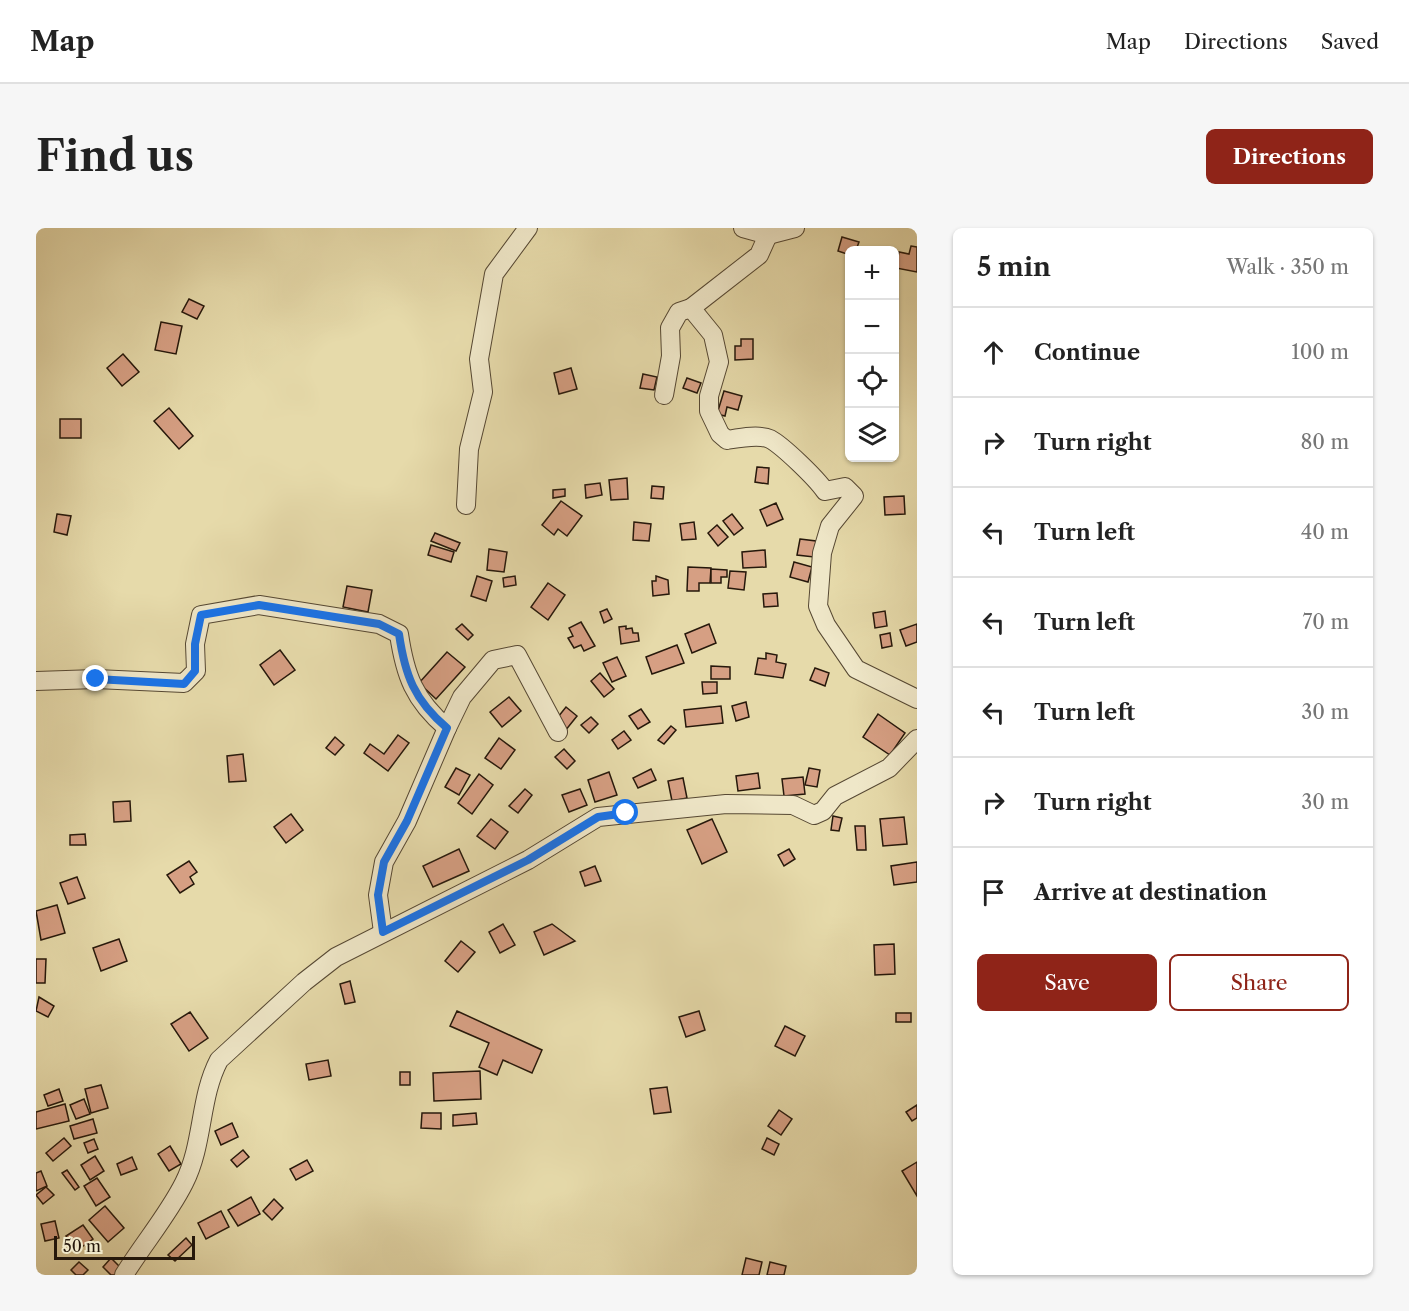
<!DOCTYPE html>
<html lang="en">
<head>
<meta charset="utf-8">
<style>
  body { margin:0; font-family:"Libre Caslon Text",serif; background:#f6f6f6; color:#222 }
  .controls { position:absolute; right:18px; top:18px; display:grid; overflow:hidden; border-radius:9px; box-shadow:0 2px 4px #0004 }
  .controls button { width:54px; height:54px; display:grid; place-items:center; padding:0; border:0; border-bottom:2px solid #e0e0e0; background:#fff; color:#222; font:30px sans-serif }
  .scale { position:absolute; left:18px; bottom:15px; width:141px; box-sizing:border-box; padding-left:6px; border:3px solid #26180b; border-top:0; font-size:16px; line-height:21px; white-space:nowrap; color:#26180b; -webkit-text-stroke:4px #efe7c8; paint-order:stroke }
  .stop { position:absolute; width:18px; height:18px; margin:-14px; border:4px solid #1a73e8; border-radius:50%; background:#fff }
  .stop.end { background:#1a73e8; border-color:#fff; box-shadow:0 2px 6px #0008 }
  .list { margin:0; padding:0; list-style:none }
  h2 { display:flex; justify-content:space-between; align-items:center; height:78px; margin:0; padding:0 24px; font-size:26px }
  h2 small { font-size:20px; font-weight:400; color:#767676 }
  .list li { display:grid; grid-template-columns:39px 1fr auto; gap:18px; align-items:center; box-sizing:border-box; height:90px; padding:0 24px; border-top:2px solid #e0e0e0 }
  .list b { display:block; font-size:22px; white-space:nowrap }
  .list em { font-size:20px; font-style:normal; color:#767676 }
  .actions { display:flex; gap:12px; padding:18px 24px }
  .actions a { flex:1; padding:14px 0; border:2px solid #8f2418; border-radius:9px; text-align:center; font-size:21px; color:#8f2418 }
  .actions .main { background:#8f2418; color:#fff }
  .icon { flex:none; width:33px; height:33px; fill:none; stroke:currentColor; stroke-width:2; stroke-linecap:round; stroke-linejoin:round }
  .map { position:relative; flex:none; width:881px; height:1047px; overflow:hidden; border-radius:9px }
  header { display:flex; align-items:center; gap:36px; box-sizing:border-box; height:84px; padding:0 30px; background:#fff; border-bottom:2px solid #e0e0e0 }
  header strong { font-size:28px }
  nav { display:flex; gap:33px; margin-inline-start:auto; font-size:21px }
  .intro { display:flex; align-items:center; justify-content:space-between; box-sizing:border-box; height:144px; padding:0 36px }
  h1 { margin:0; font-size:42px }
  .button { padding:15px 27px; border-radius:9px; background:#8f2418; color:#fff; font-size:21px; font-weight:700 }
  main { display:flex; gap:36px; padding:0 36px }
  aside { flex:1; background:#fff; border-radius:9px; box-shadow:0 2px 4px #0004 }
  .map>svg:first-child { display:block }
  .building { fill:#d69f83; stroke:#26180b; stroke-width:1.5 }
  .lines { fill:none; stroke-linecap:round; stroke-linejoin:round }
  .minor-casing { stroke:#564833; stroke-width:20 }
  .minor { stroke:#efe7c8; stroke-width:18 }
  .route { stroke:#1a73e8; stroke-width:8 }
</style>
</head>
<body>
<header>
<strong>Map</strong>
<nav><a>Map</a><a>Directions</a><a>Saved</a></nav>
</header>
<div class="intro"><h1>Find us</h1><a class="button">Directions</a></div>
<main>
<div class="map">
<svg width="881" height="1047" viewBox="0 0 881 1047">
  <rect width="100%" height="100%" fill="#e6daaa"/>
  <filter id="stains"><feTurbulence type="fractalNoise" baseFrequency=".00333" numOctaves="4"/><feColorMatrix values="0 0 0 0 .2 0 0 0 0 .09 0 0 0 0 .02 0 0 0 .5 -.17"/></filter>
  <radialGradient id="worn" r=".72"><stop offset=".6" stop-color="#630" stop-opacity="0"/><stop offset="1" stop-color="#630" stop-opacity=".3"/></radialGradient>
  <g class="building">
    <polygon points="806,9 823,14 820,22 814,22 814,27 802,23"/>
    <polygon points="875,18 881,19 881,44 860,40 863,24 873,26"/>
    <polygon points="153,71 168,78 161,91 146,84"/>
    <polygon points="125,94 146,98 140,126 119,122"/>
    <polygon points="705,111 717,111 717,131 699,132 699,118 705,118"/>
    <polygon points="87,126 103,144 86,158 71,140"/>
    <polygon points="535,140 541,161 523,166 518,145"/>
    <polygon points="607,146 621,149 618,162 604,160"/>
    <polygon points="651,150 665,155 661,165 647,160"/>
    <polygon points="688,163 706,168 702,182 691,179 689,188 681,186"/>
    <polygon points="133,180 157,208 143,221 118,193"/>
    <rect x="24" y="191" width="21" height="19"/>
    <polygon points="721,239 733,240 732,256 719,254"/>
    <polygon points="591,250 592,271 575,272 573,252"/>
    <polygon points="564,255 566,267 550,270 549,257"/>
    <polygon points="616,258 628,259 627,271 615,270"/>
    <polygon points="529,261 529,268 517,270 517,262"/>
    <polygon points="868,268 869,286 849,287 848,269"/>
    <polygon points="525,273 546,288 531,308 522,301 518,307 506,297"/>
    <polygon points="740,275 747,291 731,298 724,282"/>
    <polygon points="21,286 35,288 31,307 18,304"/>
    <polygon points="696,286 707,300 698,307 687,293"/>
    <polygon points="598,294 615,296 613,313 597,312"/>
    <polygon points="658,294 660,311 646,312 644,296"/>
    <polygon points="681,297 692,309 682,318 672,305"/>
    <polygon points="399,305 424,315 420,323 395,313"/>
    <polygon points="764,311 780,313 778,329 761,327"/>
    <polygon points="395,317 418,324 415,334 392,327"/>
    <polygon points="453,321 471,324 468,344 451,342"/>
    <polygon points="729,322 730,339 707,340 706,324"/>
    <polygon points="758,334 776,339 772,354 754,349"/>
    <polygon points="652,339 675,340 674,355 663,355 663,363 651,363"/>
    <polygon points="675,341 691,342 691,349 685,349 685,355 675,355"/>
    <polygon points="694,343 710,344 708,362 692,360"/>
    <polygon points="441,348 456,353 450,373 435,368"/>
    <polygon points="479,348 480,357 468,359 467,350"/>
    <polygon points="620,348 632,352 633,366 617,368 616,353 620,353"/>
    <polygon points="512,355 529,367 512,392 495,379"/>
    <polygon points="311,358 336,362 332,384 307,379"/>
    <polygon points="741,365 742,378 728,379 727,366"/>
    <polygon points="571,381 576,391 568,395 564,384"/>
    <polygon points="849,383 851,398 839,400 837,385"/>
    <polygon points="545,394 559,418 548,423 545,417 538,420 532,410 537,408 533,400"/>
    <polygon points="426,396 437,407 432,412 420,401"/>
    <polygon points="673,396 680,415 656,425 649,406"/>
    <polygon points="881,396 881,414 870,418 864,402"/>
    <polygon points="590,398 590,401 596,400 597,405 602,405 603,413 585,416 583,399"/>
    <polygon points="854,405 856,418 846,420 844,407"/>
    <polygon points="641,417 648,435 616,446 610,429"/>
    <polygon points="244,422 259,442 238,457 224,437"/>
    <polygon points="411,424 429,439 400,471 383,455"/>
    <polygon points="730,425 741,427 740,434 750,436 747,450 719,446 722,430 730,431"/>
    <polygon points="581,429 590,448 576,454 567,435"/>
    <polygon points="675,438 694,439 694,451 675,451"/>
    <polygon points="779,440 793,445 789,458 774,452"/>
    <polygon points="564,445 578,461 568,469 555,453"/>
    <polygon points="666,454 681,454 681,465 667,466"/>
    <polygon points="473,469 485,483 466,499 454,484"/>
    <polygon points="710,474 713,489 700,493 696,478"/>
    <polygon points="685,478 687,495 650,499 648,482"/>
    <polygon points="530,479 541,488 529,503 518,494"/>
    <polygon points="605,481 614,494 602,501 593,488"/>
    <polygon points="842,486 869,505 854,527 827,509"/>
    <polygon points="555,489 562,496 553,505 545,497"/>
    <polygon points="635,498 640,502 628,516 622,512"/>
    <polygon points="588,503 595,512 582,521 576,512"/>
    <polygon points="362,507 373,515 352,543 328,525 334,516 348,526"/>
    <polygon points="299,509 308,517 299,527 290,520"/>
    <polygon points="463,510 479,522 465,541 449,530"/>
    <polygon points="528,521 539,533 531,541 519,529"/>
    <polygon points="207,526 210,553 193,554 191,528"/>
    <polygon points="420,540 434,547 423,567 409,559"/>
    <polygon points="773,540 784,542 781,559 769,557"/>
    <polygon points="615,541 620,552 602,560 597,550"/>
    <polygon points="573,544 581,567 559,574 552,552"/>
    <polygon points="722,545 724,560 702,563 700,548"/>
    <polygon points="443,546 457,557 436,586 422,575"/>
    <polygon points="767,549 769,566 748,568 746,551"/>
    <polygon points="647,550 651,570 636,573 632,553"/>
    <polygon points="489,561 496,567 482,585 473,578"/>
    <polygon points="544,561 551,577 533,584 526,567"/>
    <polygon points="94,573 95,593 78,594 77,574"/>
    <polygon points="255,586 267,602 250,615 238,599"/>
    <polygon points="797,588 806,590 803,603 795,602"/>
    <polygon points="868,589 871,616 847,618 844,591"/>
    <polygon points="455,591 472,604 459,621 441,608"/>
    <polygon points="676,591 691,624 666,636 651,602"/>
    <polygon points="819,598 829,598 830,622 821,622"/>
    <polygon points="49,606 50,617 34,617 34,607"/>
    <polygon points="423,621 433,643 397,659 387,638"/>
    <polygon points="753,621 759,631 748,638 742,627"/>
    <polygon points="153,633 161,644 154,649 158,656 144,665 131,647"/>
    <polygon points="881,634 881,654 858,657 855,638"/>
    <polygon points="559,638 565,653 549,658 544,644"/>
    <polygon points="41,649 49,670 32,676 24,655"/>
    <polygon points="21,677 29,705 5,712 0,683"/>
    <polygon points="467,696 479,717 464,725 453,704"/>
    <polygon points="516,696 539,713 508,727 498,704"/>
    <polygon points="83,711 91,733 65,743 57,720"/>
    <polygon points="425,713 439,724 422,744 409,733"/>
    <polygon points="858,716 859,746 839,747 838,717"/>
    <polygon points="0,731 10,731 9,755 0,755"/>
    <polygon points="314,753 319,774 309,776 304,756"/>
    <polygon points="3,769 18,778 12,789 0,783"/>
    <polygon points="421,783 506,822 496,845 467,832 461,847 443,839 453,815 414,798"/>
    <polygon points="663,783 669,802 650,809 643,789"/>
    <polygon points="154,784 172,810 153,823 135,796"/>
    <rect x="860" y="785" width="15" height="9"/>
    <polygon points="749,798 769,808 759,828 739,818"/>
    <polygon points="292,832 295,848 273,852 270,836"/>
    <polygon points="444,843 445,871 398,873 397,845"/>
    <rect x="364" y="844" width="10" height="13"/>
    <polygon points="65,857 72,880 55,885 49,861"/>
    <polygon points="631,859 635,884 618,886 614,861"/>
    <polygon points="23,861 27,873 12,878 8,867"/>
    <polygon points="48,871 54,886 40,891 34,877"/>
    <polygon points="29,876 33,893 0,901 0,884"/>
    <polygon points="881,877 881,890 876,893 870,884"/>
    <polygon points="743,882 756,891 745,907 732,898"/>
    <polygon points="386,885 405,885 405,901 385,900"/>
    <polygon points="440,885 441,896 417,898 417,887"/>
    <polygon points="57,891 61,905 38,911 34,898"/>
    <polygon points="196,895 202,909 185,917 179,903"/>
    <polygon points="28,910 35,918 17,933 10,925"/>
    <polygon points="731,910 743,916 738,927 726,921"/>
    <polygon points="58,911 62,921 52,925 48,915"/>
    <polygon points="134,918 145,936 133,943 122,926"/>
    <polygon points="207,922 213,929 201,939 195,932"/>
    <polygon points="59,928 68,943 54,952 45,937"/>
    <polygon points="96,929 101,941 85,947 81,936"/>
    <polygon points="271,932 277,943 260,952 254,941"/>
    <polygon points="881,934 881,968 866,943"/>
    <polygon points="31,942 43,959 39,962 26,945"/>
    <polygon points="5,943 11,958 0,963 0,945"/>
    <polygon points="61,950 74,969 60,978 48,958"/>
    <polygon points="10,959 18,967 7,976 0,967"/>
    <polygon points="215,969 224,986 202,998 192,982"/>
    <polygon points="238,971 247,980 236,992 227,983"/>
    <polygon points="69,978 88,1000 72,1014 53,992"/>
    <polygon points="185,983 193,999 170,1011 162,995"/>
    <polygon points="19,993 23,1010 9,1013 5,996"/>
    <polygon points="47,997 57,1011 40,1023 30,1008"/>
    <polygon points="150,1010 156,1017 139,1033 132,1027"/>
    <polygon points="75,1030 86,1041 81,1047 75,1047 67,1039"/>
    <polygon points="710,1030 726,1034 723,1047 706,1047"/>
    <polygon points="43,1034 52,1042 47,1047 40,1047 35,1042"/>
    <polygon points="734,1034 750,1038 748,1047 731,1047"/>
  </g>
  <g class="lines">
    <g class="minor-casing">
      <g id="minor">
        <polyline points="707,0 732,7 759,0"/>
        <path d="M732,7L723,27L655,80L677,107L683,134L673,168V183L684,206L691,212C703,210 723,206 734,211C747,218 780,250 789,263L809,259L818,268L794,298L786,325L782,378L790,397L820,441L881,471"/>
        <polyline points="628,167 635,128 634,100 643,84 655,80"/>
        <polyline points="430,277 433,221 447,164 443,131 458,46 492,0"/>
        <path d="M0,453L60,451L148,455L160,443L159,416L165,387L223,377L343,396L363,406C369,447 378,472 411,500L426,469L457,432L481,427L522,504"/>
        <polyline points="347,704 342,667 348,634 371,593 411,500"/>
        <path d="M88,1047C107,1016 132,987 148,955C168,916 163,870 183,832L268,754L300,729L492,632L562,589L690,576L757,577L778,587L787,583L799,568L853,540L881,511"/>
      </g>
    </g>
    <use href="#minor" class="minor"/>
  </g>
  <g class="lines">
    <path class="route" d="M60,451L148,456L159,443V416L165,387L223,377L343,396L363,406C369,447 378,472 411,500L371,593L348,634L342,667L347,704L492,632L562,589L590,585"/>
  </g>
  <rect width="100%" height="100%" filter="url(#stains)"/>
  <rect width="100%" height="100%" fill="url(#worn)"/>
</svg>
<div class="controls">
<button>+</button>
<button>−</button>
<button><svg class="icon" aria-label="locate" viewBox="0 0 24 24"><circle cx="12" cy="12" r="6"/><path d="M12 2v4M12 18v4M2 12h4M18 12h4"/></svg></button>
<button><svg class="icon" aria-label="layers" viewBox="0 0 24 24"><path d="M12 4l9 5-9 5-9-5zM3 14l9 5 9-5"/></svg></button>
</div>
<div class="scale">50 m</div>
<div class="stop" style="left:590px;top:585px"></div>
<div class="stop end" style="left:60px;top:451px"></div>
</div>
<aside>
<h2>5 min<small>Walk · 350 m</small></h2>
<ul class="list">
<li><svg class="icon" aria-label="ahead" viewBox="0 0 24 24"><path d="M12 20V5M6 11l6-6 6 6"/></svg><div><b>Continue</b></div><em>100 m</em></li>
<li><svg class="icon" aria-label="right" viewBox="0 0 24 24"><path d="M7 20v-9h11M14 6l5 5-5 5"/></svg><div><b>Turn right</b></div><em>80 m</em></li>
<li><svg class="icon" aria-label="left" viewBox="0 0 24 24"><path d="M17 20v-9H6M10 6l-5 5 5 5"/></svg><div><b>Turn left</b></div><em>40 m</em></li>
<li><svg class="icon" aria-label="left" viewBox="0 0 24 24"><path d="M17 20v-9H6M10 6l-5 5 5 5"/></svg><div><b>Turn left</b></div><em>70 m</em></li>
<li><svg class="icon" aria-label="left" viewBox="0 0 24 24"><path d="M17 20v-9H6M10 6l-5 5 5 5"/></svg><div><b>Turn left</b></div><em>30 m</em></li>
<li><svg class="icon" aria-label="right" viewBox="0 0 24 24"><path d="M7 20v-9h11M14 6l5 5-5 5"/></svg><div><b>Turn right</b></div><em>30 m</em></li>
<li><svg class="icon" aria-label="arrive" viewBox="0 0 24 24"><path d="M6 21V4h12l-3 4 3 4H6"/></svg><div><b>Arrive at destination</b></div></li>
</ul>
<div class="actions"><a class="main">Save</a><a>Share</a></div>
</aside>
</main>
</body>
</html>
